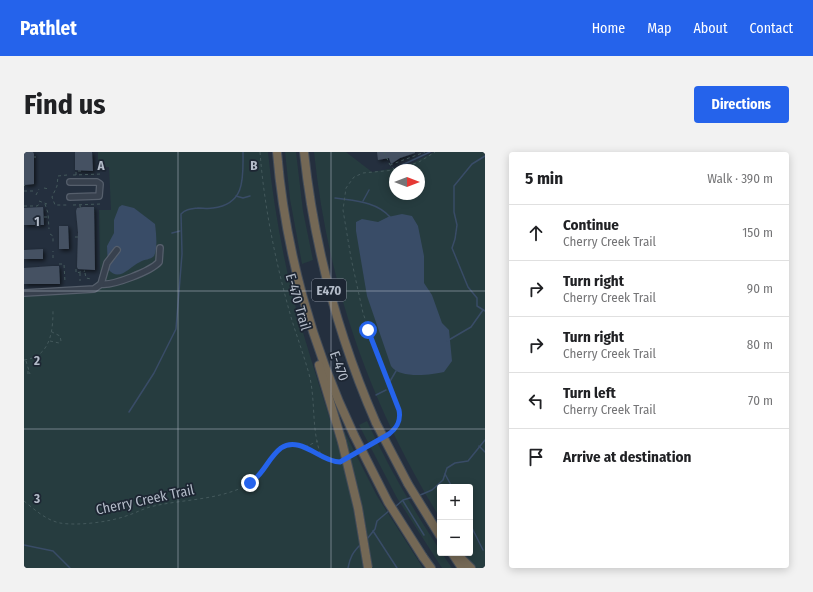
<!DOCTYPE html>
<html lang="en">
<head>
<meta charset="utf-8">
<style>
  body { margin:0; font-family:"Fira Sans Condensed",sans-serif; background:#f2f2f2; color:#202124 }
  .controls { position:absolute; right:12px; bottom:12px; display:grid; overflow:hidden; border-radius:4px; box-shadow:0 2px 10px #0003 }
  .controls button { width:36px; height:36px; display:grid; place-items:center; padding:0; border:0; border-bottom:1px solid #e0e0e0; background:#fff; color:#202124; font:20px sans-serif }
  .compass { position:absolute; left:365px; top:12px; width:36px; height:36px; border-radius:50%; background:#fff; box-shadow:0 2px 10px #0003; rotate:90deg }
  .stop { position:absolute; width:12px; height:12px; margin:-9px; border:3px solid #2563eb; border-radius:50%; background:#fff }
  .stop.end { background:#2563eb; border-color:#fff; box-shadow:0 1px 4px #0008 }
  .list { margin:0; padding:0; list-style:none }
  h2 { display:flex; justify-content:space-between; align-items:center; height:52px; margin:0; padding:0 16px; font-size:17px }
  h2 small { font-size:13px; font-weight:400; color:#757577 }
  .list li { display:grid; grid-template-columns:26px 1fr auto; gap:12px; align-items:center; box-sizing:border-box; height:56px; padding:0 16px; border-top:1px solid #e0e0e0 }
  .list b { display:block; font-size:15px; white-space:nowrap }
  .list p { margin:0; font-size:13px; white-space:nowrap; color:#757577 }
  .list em { font-size:13px; font-style:normal; color:#757577 }
  .icon { flex:none; width:22px; height:22px; fill:none; stroke:currentColor; stroke-width:2; stroke-linecap:round; stroke-linejoin:round }
  .map { position:relative; flex:none; width:461px; height:416px; overflow:hidden; border-radius:4px }
  header { display:flex; align-items:center; gap:24px; box-sizing:border-box; height:56px; padding:0 20px; background:#2563eb; color:#fff }
  header strong { font-size:19px }
  nav { display:flex; gap:22px; margin-inline-start:auto; font-size:14px }
  .intro { display:flex; align-items:center; justify-content:space-between; box-sizing:border-box; height:96px; padding:0 24px }
  h1 { margin:0; font-size:28px }
  .button { padding:10px 18px; border-radius:4px; background:#2563eb; color:#fff; font-size:14px; font-weight:700 }
  main { display:flex; gap:24px; padding:0 24px }
  aside { flex:1; background:#fff; border-radius:4px; box-shadow:0 2px 10px #0003 }
  .map>svg:first-child { display:block }
  .green { fill:#263c3f; fill-rule:evenodd }
  .water { fill:#394c67 }
  .lines { fill:none; stroke-linecap:round; stroke-linejoin:round }
  .stream { stroke:#394c67; stroke-width:1.5 }
  .building { fill:#455162; filter:url(#shadow) }
  .minor-casing { stroke:#565f6c; stroke-width:8 }
  .highway-casing { stroke:#434c59; stroke-width:10 }
  .path { stroke:#44595c; stroke-width:1; stroke-dasharray:3 3; stroke-linecap:butt }
  .minor { stroke:#38414e; stroke-width:5.5 }
  .highway { stroke:#746855; stroke-width:8 }
  .highway-bridge-casing { stroke:#434c59; stroke-width:10; stroke-linecap:butt }
  .highway-bridge { stroke:#746855; stroke-width:8 }
  .route { stroke:#2563eb; stroke-width:5 }
  .grid { fill:none; stroke:#b4bcc9; stroke-width:1; stroke-opacity:0.55 }
  .labels { text-anchor:middle; dominant-baseline:central; stroke-width:3.5; stroke-linejoin:round; paint-order:stroke }
  .shield { fill:#1d2633; stroke:#878f9c; stroke-width:1 }
  .shield-label { font-size:13px; font-weight:bold; fill:#b4bcc9 }
  .street-label { font-size:14px; fill:#b4bcc9; stroke:#1d2633 }
  .grid-label { font-size:13px; text-anchor:middle; font-weight:bold; fill:#b4bcc9; stroke:#1d2633; stroke-width:3.5; stroke-linejoin:round; paint-order:stroke }
</style>
</head>
<body>
<header>
<strong>Pathlet</strong>
<nav><a>Home</a><a>Map</a><a>About</a><a>Contact</a></nav>
</header>
<div class="intro"><h1>Find us</h1><a class="button">Directions</a></div>
<main>
<div class="map">
<svg width="461" height="416" viewBox="0 0 461 416">
  <defs>
    <filter id="shadow"><feDropShadow dx="2" dy="2" stdDeviation="2" flood-color="#0009"/></filter>
  </defs>
  <rect width="100%" height="100%" fill="#242f3e"/>
  <g class="green">
    <path d="M74,0H244C249,50 258,100 270,149C284,200 301,250 316,300C327,338 334,377 340,416H0V138L68,136L76,126L75,58H87L85,15H74Z"/>
    <polygon points="261,0 272,0 279,59 289,108 278,112 266,47"/>
    <path d="M290,0H322L348,20L383,14L410,0H461V416H452L440,401H446V335H416V366C346,252 304,134 290,0ZM371,18H395V42H371Z"/>
    <path d="M343,269C367,321 397,371 428,416H418L373,346L335,273Z"/>
    <polygon points="319,279 320,279 353,344 399,416 348,416 338,355"/>
  </g>
  <g class="water">
    <path d="M98,53L110,56L131,72C132,79 134,97 130,104C126,108 121,107 116,110C105,115 95,131 84,117L83,94L90,81V68L95,55Z"/>
    <path d="M378,62L388,64L394,74L400,104V131L408,143L418,171L425,178L428,209L420,220C407,223 375,227 367,214L343,144L332,79V70L338,67L354,70L364,65Z"/>
  </g>
  <g class="lines">
    <g class="stream">
      <polyline points="461,4 448,12 430,34 430,60 433,73 431,87 428,96 444,135 453,146 453,154 461,159"/>
      <polyline points="378,13 406,0"/>
      <polyline points="212,44 219,46 226,44"/>
      <path d="M311,46C330,49 352,49 366,65"/>
      <polyline points="339,49 345,38"/>
      <polyline points="148,81 156,79"/>
      <polyline points="423,189 447,175 459,158"/>
      <polyline points="365,231 372,219"/>
      <polyline points="352,243 362,238"/>
      <path d="M105,260L130,221L152,177L158,102L157,62C162,57 167,57 174,56C179,56 184,57 189,56C222,52 219,25 219,0"/>
      <polyline points="455,294 461,300"/>
      <polyline points="421,322 428,335"/>
      <polyline points="394,344 408,338 419,328 423,316 431,311 444,309 461,288"/>
      <polyline points="379,349 400,383"/>
      <polyline points="371,355 379,348 389,345"/>
      <polyline points="446,372 459,398"/>
      <polyline points="349,379 373,416"/>
      <polyline points="343,387 351,377 353,369 366,358"/>
      <polyline points="0,393 29,399 46,416"/>
      <path d="M324,416C326,405 329,400 337,392"/>
    </g>
  </g>
  <g class="building">
    <polygon points="0,0 9,0 10,2 10,32 0,33"/>
    <polygon points="51,0 68,0 69,19 51,18"/>
    <polygon points="353,0 391,0 391,1 376,6 367,12 365,6 354,8"/>
    <polygon points="19,55 20,73 0,73 0,56"/>
    <polygon points="59,55 70,55 71,118 54,117 53,115 54,80 52,59 53,56"/>
    <polygon points="35,74 44,74 45,97 35,97"/>
    <polygon points="19,97 19,107 0,107 0,98"/>
    <polygon points="28,114 35,114 36,132 0,132 0,116"/>
  </g>
  <g class="lines">
    <g class="minor-casing">
      <g id="minor">
        <polyline points="46,30 73,30 76,32 75,44 46,45"/>
        <path d="M77,132C89,134 127,119 135,110L136,96"/>
        <polyline points="0,141 70,137 77,132 83,111 93,98"/>
      </g>
    </g>
    <g class="highway-casing">
      <g id="highway">
        <path d="M253,0C261,97 288,195 330,283"/>
        <path d="M280,0C290,94 314,184 352,271"/>
        <polyline points="295,213 318,290"/>
        <polyline points="384,332 416,384"/>
        <polyline points="428,401 438,416"/>
        <polyline points="432,401 447,416"/>
        <polyline points="399,405 407,416"/>
      </g>
    </g>
    <g class="path">
      <path d="M236,0C240,53 251,107 265,158C271,180 279,200 285,222C292,248 287,278 297,303"/>
      <polyline points="360,0 366,13 371,18"/>
      <polyline points="10,5 12,5"/>
      <polyline points="366,13 401,0"/>
      <polyline points="372,18 395,10 411,0"/>
      <polyline points="43,23 34,24 33,34 28,45 31,53 44,53"/>
      <polyline points="49,23 78,22"/>
      <polyline points="52,23 52,19 58,19"/>
      <polyline points="0,34 1,33"/>
      <polyline points="20,36 25,37"/>
      <polyline points="0,39 12,39"/>
      <polyline points="12,43 15,37"/>
      <polyline points="15,49 23,52"/>
      <polyline points="21,52 24,61 25,77"/>
      <polyline points="49,53 77,52"/>
      <polyline points="56,53 56,55 59,55"/>
      <polyline points="0,54 13,54 17,51"/>
      <polyline points="20,65 24,65"/>
      <polyline points="26,82 29,84 29,90"/>
      <polyline points="51,85 55,85"/>
      <polyline points="29,106 29,99"/>
      <polyline points="35,112 40,112 41,130"/>
      <polyline points="52,117 52,121 61,119"/>
      <polyline points="56,121 56,129"/>
      <polyline points="61,121 62,126 67,127"/>
      <polyline points="26,189 35,191 37,189 36,184 28,180"/>
      <path d="M0,208C26,205 29,180 29,159"/>
      <polyline points="2,209 6,222"/>
      <polyline points="4,219 4,223"/>
      <polyline points="365,282 375,271 376,264 374,255 365,235 339,161 327,106 319,58 322,36 330,25 339,21 371,18"/>
      <polyline points="281,295 294,289"/>
      <polyline points="342,295 354,289"/>
      <path d="M0,349C11,358 22,368 36,371C54,374 85,370 102,364C112,361 120,356 130,354C161,347 197,348 225,332C240,323 245,299 262,294C283,289 299,312 317,309"/>
    </g>
    <use href="#minor" class="minor"/>
    <use href="#highway" class="highway"/>
    <g class="highway-bridge-casing">
      <g id="highway-bridge">
        <polyline points="352,271 384,332"/>
        <polyline points="330,283 364,350 399,405"/>
        <polyline points="318,290 334,356 344,416"/>
      </g>
    </g>
    <use href="#highway-bridge" class="highway-bridge"/>
  </g>
  <g class="lines">
    <path class="route" d="M226,331C240,322 244,306 257,296C276,283 297,310 316,310L365,282C374,275 377,268 375,258L344,178"/>
  </g>
  <path class="grid" d="M154,0V416M307,0V416M0,139H461M0,277H461"/>
  <g class="labels">
    <rect class="shield" x="288" y="127" width="34" height="22" rx="3"/>
    <g class="shield-label">
      <text x="305" y="138">E470</text>
    </g>
    <g class="street-label">
      <text transform="translate(274 150) rotate(74)">E-470 Trail</text>
      <text transform="translate(315 214) rotate(70)">E-470</text>
      <text transform="translate(121 348) rotate(-12)">Cherry Creek Trail</text>
    </g>
  </g>
  <g class="grid-label">
    <text x="77" y="18">A</text>
    <text x="230" y="18">B</text>
    <text x="13" y="74">1</text>
    <text x="13" y="213">2</text>
    <text x="13" y="351">3</text>
  </g>
</svg>
<div class="controls">
<button>+</button>
<button>−</button>
</div>
<svg class="compass" viewBox="-18 -18 36 36"><path d="M0-13l5 13h-10z" fill="#e53935"/><path d="M0 13l5-13h-10z" fill="#757577"/></svg>
<div class="stop" style="left:344px;top:178px"></div>
<div class="stop end" style="left:226px;top:331px"></div>
</div>
<aside>
<h2>5 min<small>Walk · 390 m</small></h2>
<ul class="list">
<li><svg class="icon" aria-label="ahead" viewBox="0 0 24 24"><path d="M12 20V5M6 11l6-6 6 6"/></svg><div><b>Continue</b><p>Cherry Creek Trail</p></div><em>150 m</em></li>
<li><svg class="icon" aria-label="right" viewBox="0 0 24 24"><path d="M7 20v-9h11M14 6l5 5-5 5"/></svg><div><b>Turn right</b><p>Cherry Creek Trail</p></div><em>90 m</em></li>
<li><svg class="icon" aria-label="right" viewBox="0 0 24 24"><path d="M7 20v-9h11M14 6l5 5-5 5"/></svg><div><b>Turn right</b><p>Cherry Creek Trail</p></div><em>80 m</em></li>
<li><svg class="icon" aria-label="left" viewBox="0 0 24 24"><path d="M17 20v-9H6M10 6l-5 5 5 5"/></svg><div><b>Turn left</b><p>Cherry Creek Trail</p></div><em>70 m</em></li>
<li><svg class="icon" aria-label="arrive" viewBox="0 0 24 24"><path d="M6 21V4h12l-3 4 3 4H6"/></svg><div><b>Arrive at destination</b></div></li>
</ul>
</aside>
</main>
</body>
</html>
